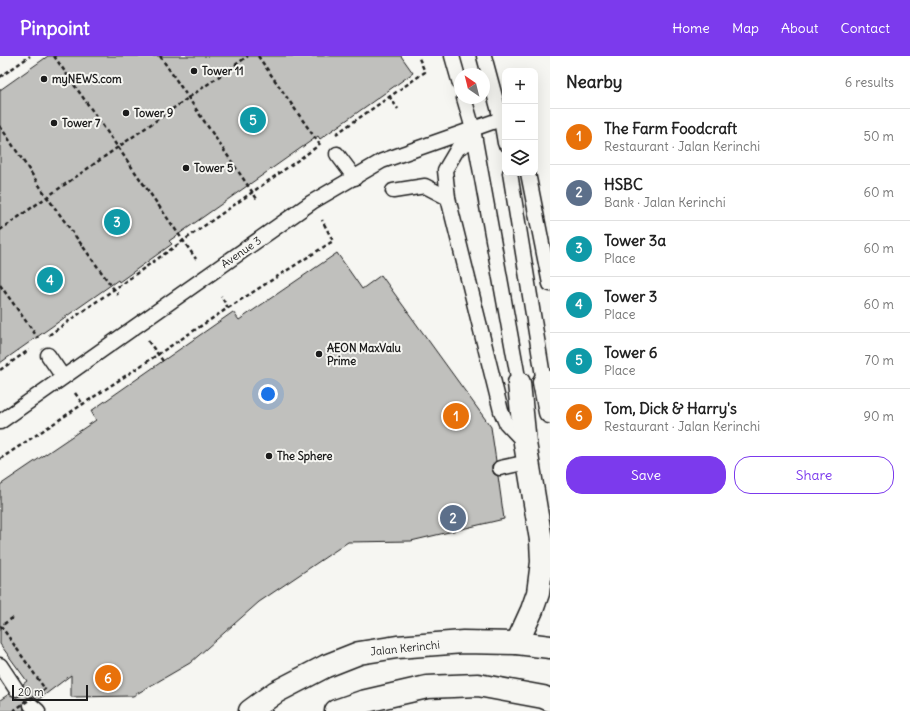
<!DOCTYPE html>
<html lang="en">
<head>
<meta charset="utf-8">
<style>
  body { margin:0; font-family:Delius,sans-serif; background:#f2f2f2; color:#222 }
  .controls { position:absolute; right:12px; top:12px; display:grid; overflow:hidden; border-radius:8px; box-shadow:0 4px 16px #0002 }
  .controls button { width:36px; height:36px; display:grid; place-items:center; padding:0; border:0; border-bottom:1px solid #e0e0e0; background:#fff; color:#222; font:20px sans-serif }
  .compass { position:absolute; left:454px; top:12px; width:36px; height:36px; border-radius:50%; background:#fff; box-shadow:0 4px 16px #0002; rotate:325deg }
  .scale { position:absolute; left:12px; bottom:10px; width:76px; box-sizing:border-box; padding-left:4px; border:2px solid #1c1c1c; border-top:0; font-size:11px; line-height:14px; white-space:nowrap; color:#1c1c1c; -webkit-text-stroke:3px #f6f6f2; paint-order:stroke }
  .you { position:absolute; left:268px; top:338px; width:14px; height:14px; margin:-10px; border:3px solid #fff; border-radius:50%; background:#1a73e8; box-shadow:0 0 0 6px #1a73e833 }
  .badge { display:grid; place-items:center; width:26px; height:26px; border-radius:50%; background:#7c3aed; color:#fff; font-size:13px; font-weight:700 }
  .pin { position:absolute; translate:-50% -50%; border:2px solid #fff; box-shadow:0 1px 4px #0006 }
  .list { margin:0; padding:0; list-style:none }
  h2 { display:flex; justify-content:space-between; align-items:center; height:52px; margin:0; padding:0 16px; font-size:17px }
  h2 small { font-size:13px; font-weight:400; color:#767676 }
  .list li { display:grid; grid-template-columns:26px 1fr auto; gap:12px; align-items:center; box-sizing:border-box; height:56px; padding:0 16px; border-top:1px solid #e0e0e0 }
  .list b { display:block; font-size:15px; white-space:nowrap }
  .list p { margin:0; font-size:13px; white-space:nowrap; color:#767676 }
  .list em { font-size:13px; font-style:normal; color:#767676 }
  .actions { display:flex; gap:8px; padding:12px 16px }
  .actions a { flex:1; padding:9px 0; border:1px solid #7c3aed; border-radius:16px; text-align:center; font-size:14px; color:#7c3aed }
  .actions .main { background:#7c3aed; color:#fff }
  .icon { flex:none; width:22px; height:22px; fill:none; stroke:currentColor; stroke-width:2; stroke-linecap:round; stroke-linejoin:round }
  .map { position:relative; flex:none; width:550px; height:655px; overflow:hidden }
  header { display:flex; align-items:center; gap:24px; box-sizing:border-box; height:56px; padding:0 20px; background:#7c3aed; color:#fff }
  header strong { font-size:19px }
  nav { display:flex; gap:22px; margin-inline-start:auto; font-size:14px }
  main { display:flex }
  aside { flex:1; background:#fff }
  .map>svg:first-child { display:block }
  .building { fill:#c0c0bd; stroke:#1c1c1c }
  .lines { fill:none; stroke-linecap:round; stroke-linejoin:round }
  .lane-casing { stroke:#1c1c1c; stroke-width:17 }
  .street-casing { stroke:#1c1c1c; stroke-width:25 }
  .secondary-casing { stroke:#1c1c1c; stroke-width:25 }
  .path { stroke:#1c1c1c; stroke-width:2.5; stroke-dasharray:4 3; stroke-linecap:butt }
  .lane { stroke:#f6f6f2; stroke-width:14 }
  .street { stroke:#f6f6f2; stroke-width:22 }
  .secondary { stroke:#f6f6f2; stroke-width:22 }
  .path-bridge { stroke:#1c1c1c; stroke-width:2.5; stroke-dasharray:4 3; stroke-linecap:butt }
  .poi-dot { fill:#1c1c1c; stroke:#f6f6f2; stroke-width:1.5 }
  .labels { text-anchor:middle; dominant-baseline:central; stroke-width:4; stroke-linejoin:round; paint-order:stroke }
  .poi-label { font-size:11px; font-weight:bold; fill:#1c1c1c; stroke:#f6f6f2; text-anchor:start }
  .street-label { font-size:11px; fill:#1c1c1c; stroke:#f6f6f2 }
</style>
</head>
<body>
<header>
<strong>Pinpoint</strong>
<nav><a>Home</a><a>Map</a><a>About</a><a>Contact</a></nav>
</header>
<main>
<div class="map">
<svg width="550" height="655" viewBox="0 0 550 655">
  <rect width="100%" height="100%" fill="#f6f6f2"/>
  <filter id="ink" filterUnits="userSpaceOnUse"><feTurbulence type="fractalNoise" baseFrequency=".025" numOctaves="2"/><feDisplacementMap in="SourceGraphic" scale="8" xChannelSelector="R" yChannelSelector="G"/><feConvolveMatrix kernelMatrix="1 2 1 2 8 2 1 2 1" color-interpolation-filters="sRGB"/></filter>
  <g filter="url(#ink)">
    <g class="building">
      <polygon points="48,0 401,0 413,17 320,83 318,80 169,185 172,188 119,226 118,224 0,307 0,34"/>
      <polygon points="337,197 362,233 381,219 491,371 496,405 492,409 492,413 494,418 498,420 504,463 411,485 348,486 259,546 190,607 133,640 71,641 71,619 38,644 32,641 25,643 23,648 24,654 22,655 0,655 0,644 9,638 16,641 21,640 24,633 23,628 27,625 0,588 0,429 96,364 91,355 233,256 239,264"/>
    </g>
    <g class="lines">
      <g class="lane-casing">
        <g id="lane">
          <polyline points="452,0 460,28"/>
          <polyline points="484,0 501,63 505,87"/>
          <polyline points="464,42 473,73 519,327"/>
          <polyline points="337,98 355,122"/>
          <polyline points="510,117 544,326 550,322"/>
          <polyline points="528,117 550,228"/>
          <polyline points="393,135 425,130 448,142 501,355 506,367 525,387"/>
          <polyline points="448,142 445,114 458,92 472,85"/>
          <polyline points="48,299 63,321"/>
          <polyline points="0,366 312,146 382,105 501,63"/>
          <polyline points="500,412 528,406"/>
          <polyline points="0,609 16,633"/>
          <polyline points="31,649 38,655"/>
        </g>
      </g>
      <g class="street-casing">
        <g id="street">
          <polyline points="544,326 550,356"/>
          <polyline points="517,587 532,554 538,537 542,506 541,484 525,387 519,327"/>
        </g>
      </g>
      <g class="secondary-casing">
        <g id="secondary">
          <polyline points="250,655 276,636 326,610 359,597 397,591 463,586 517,587 550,591"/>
          <polyline points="336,655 362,646 427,631 478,629 543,641 550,644"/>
        </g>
      </g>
      <g class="path">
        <polyline points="54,0 196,203"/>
        <polyline points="160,0 257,143"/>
        <polyline points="258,0 320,89"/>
        <polyline points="0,21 30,0"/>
        <polyline points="389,40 398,53"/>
        <polyline points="0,70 47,141 118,239"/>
        <polyline points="336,78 425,16 418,0"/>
        <polyline points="0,174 248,0"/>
        <polyline points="0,229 38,282"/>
        <polyline points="228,252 333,185 322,164"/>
        <polyline points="49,279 318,90"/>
        <polyline points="148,285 163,305"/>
        <polyline points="0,314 29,294"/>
        <polyline points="75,337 83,348"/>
        <polyline points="0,403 228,252 221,240"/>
      </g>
      <use href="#lane" class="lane"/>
      <use href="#street" class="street"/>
      <use href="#secondary" class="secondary"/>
      <polyline class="path-bridge" points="13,655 45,633 1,570 14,561"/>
    </g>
  </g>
  <g class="poi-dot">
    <circle cx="194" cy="15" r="4"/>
    <circle cx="44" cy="23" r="4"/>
    <circle cx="126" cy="57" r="4"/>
    <circle cx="54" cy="67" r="4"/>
    <circle cx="186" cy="112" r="4"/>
    <circle cx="319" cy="298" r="4"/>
    <circle cx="269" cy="400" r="4"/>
  </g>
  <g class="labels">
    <g class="poi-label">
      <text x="202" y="15">Tower 11</text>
      <text x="52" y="23">myNEWS.com</text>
      <text x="134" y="57">Tower 9</text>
      <text x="62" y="67">Tower 7</text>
      <text x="194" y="112">Tower 5</text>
      <text x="327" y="292">AEON MaxValu<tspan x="327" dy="13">Prime</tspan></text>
      <text x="277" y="400">The Sphere</text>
    </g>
    <g class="street-label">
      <text transform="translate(241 196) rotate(-35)">Avenue 3</text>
      <text transform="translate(405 592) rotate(-6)">Jalan Kerinchi</text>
    </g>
  </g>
</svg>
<div class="controls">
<button>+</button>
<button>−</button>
<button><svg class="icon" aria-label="layers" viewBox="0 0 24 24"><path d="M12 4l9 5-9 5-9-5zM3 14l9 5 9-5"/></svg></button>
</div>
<svg class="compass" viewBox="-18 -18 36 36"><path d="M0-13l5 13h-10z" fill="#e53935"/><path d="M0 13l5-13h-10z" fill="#767676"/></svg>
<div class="scale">20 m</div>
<div class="you"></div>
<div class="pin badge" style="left:456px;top:360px;background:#e8710a">1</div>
<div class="pin badge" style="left:453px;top:462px;background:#5c6f8a">2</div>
<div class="pin badge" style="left:117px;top:166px;background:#0f9aa8">3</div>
<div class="pin badge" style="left:50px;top:224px;background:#0f9aa8">4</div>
<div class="pin badge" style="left:253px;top:64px;background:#0f9aa8">5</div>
<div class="pin badge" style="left:108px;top:622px;background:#e8710a">6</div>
</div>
<aside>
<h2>Nearby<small>6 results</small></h2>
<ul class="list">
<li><span class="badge" style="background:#e8710a">1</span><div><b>The Farm Foodcraft</b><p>Restaurant · Jalan Kerinchi</p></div><em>50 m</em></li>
<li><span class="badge" style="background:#5c6f8a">2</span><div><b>HSBC</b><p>Bank · Jalan Kerinchi</p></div><em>60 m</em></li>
<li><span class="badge" style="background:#0f9aa8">3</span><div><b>Tower 3a</b><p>Place</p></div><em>60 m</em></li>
<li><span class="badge" style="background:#0f9aa8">4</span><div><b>Tower 3</b><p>Place</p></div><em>60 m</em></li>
<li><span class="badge" style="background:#0f9aa8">5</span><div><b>Tower 6</b><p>Place</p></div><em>70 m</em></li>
<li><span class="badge" style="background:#e8710a">6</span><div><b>Tom, Dick &amp; Harry's</b><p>Restaurant · Jalan Kerinchi</p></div><em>90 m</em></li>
</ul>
<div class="actions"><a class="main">Save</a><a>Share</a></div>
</aside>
</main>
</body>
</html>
